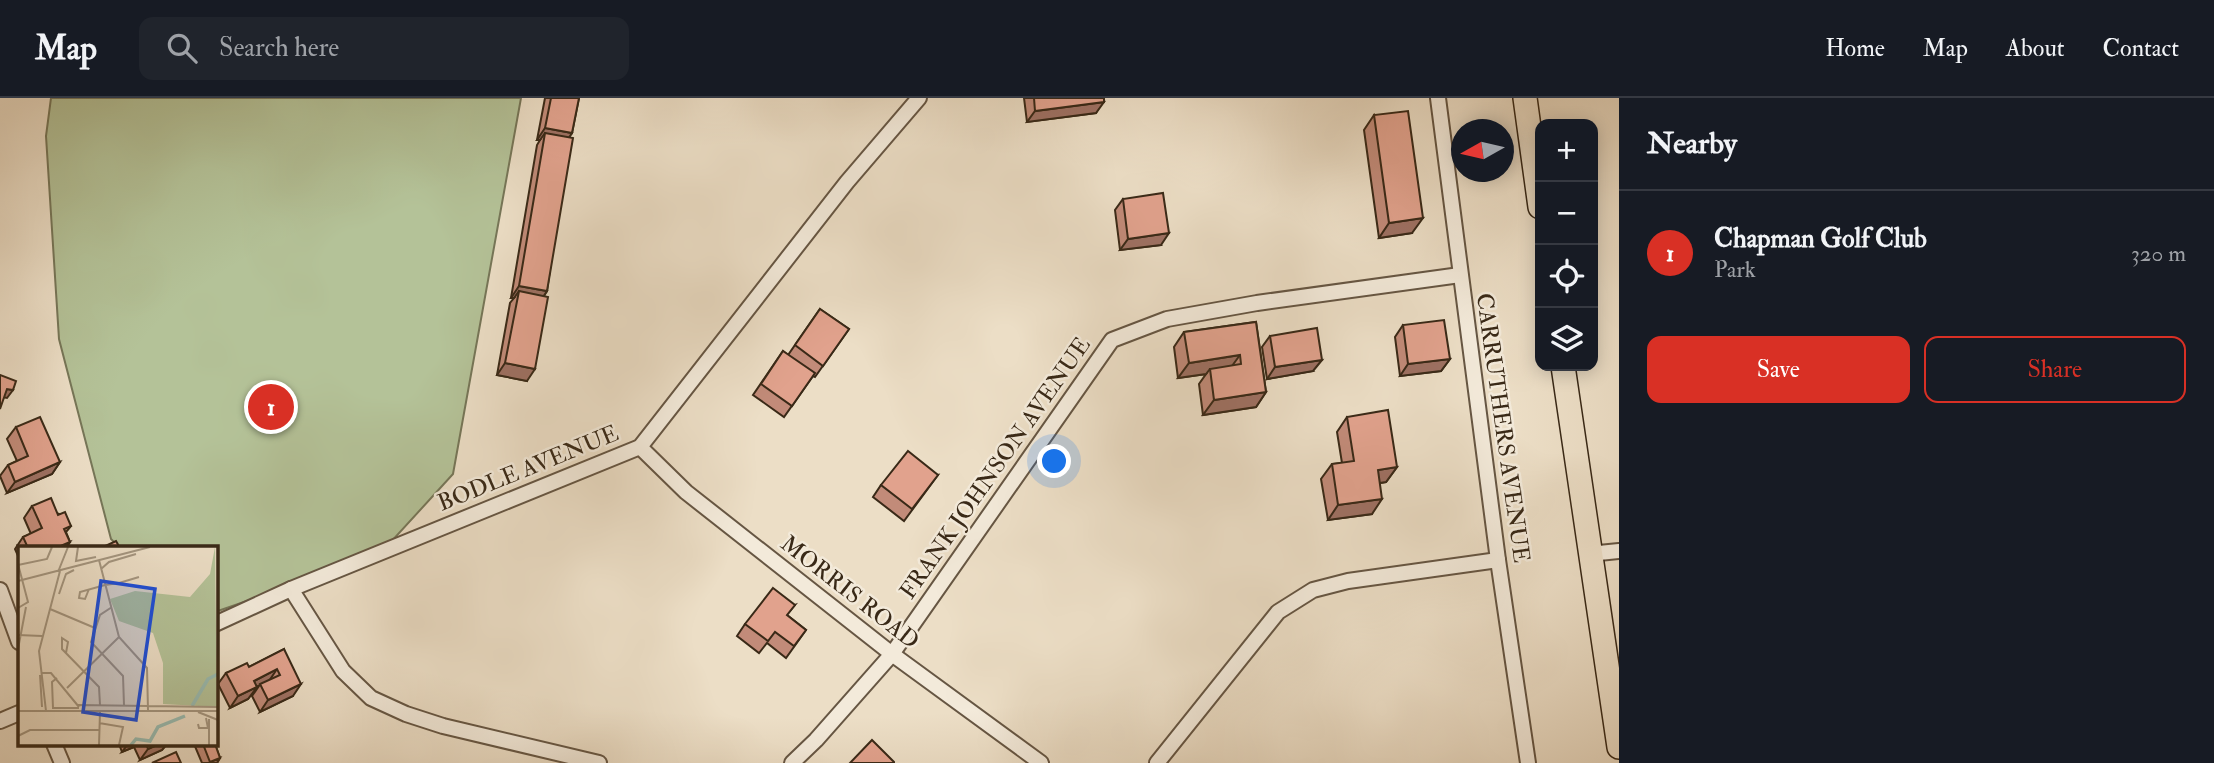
<!DOCTYPE html>
<html lang="en">
<head>
<meta charset="utf-8">
<style>
  body { margin:0; font-family:"IM FELL Double Pica",serif; background:#20242c; color:#f1f3f6 }
  .controls { position:absolute; right:21px; top:21px; display:grid; overflow:hidden; border-radius:14px; box-shadow:0 4px 18px #0003 }
  .controls button { width:63px; height:63px; display:grid; place-items:center; padding:0; border:0; border-bottom:2px solid #363941; background:#171b24; color:#f1f3f6; font:35px sans-serif }
  .compass { position:absolute; left:1451px; top:21px; width:63px; height:63px; border-radius:50%; background:#171b24; box-shadow:0 4px 18px #0003; rotate:262deg }
  .you { position:absolute; left:1055px; top:364px; width:24px; height:24px; margin:-18px; border:5px solid #fff; border-radius:50%; background:#1a73e8; box-shadow:0 0 0 10px #1a73e833 }
  .badge { display:grid; place-items:center; width:46px; height:46px; border-radius:50%; background:#d93025; color:#fff; font-size:23px; font-weight:700 }
  .pin { position:absolute; translate:-50% -50%; border:4px solid #fff; box-shadow:0 2px 7px #0006 }
  .list { margin:0; padding:0; list-style:none }
  h2 { display:flex; justify-content:space-between; align-items:center; height:91px; margin:0; padding:0 28px; font-size:30px }
  h2 small { font-size:23px; font-weight:400; color:#9ea1a6 }
  .list li { display:grid; grid-template-columns:46px 1fr auto; gap:21px; align-items:center; box-sizing:border-box; height:126px; padding:0 28px; border-top:2px solid #363941 }
  .list b { display:block; font-size:26px; white-space:nowrap }
  .list p { margin:0; font-size:23px; white-space:nowrap; color:#9ea1a6 }
  .list em { font-size:23px; font-style:normal; color:#9ea1a6 }
  .actions { display:flex; gap:14px; padding:21px 28px }
  .actions a { flex:1; padding:16px 0; border:2px solid #d93025; border-radius:14px; text-align:center; font-size:24px; color:#d93025 }
  .actions .main { background:#d93025; color:#fff }
  .icon { flex:none; width:38px; height:38px; fill:none; stroke:currentColor; stroke-width:2; stroke-linecap:round; stroke-linejoin:round }
  .map { position:relative; flex:none; width:1619px; height:665px; overflow:hidden }
  header { display:flex; align-items:center; gap:42px; box-sizing:border-box; height:98px; padding:0 35px; background:#171b24; border-bottom:2px solid #363941 }
  header strong { font-size:33px }
  nav { display:flex; gap:38px; margin-inline-start:auto; font-size:24px }
  .search { width:490px; height:63px; background:#20242c; display:flex; align-items:center; gap:18px; box-sizing:border-box; padding:0 24px; border-radius:14px; color:#9ea1a6; font-size:26px }
  main { display:flex }
  aside { flex:1; background:#171b24 }
  .map>svg:first-child { display:block }
  .grass { fill:#b4c298; stroke:#767658; stroke-width:2 }
  .lines { fill:none; stroke-linecap:round; stroke-linejoin:round }
  .minor-casing { stroke:#665643; stroke-width:18 }
  .primary-casing { stroke:#392917; stroke-width:26 }
  .minor { stroke:#f3eada; stroke-width:14 }
  .primary { stroke:#ecdec6; stroke-width:23 }
  .wall { fill:#c28b79; stroke:#392917; stroke-width:2 }
  .shaded-wall { fill:#9e7163; stroke:#392917; stroke-width:2 }
  .building { fill:#e1a28d; stroke:#392917; stroke-width:2 }
  .labels { text-anchor:middle; dominant-baseline:central; stroke-width:5; stroke-linejoin:round; paint-order:stroke }
  .street-label { font-size:23px; fill:#392917; stroke:#f3eada }
  .inset-river { fill:none; stroke:#99bcb2; stroke-width:3.5 }
  .inset-road { fill:none; stroke:#a49680; stroke-width:2 }
  .view { fill:#1d4ed8; fill-opacity:0.15; stroke:#1d4ed8; stroke-width:3.5 }
  .inset-edge { fill:none; stroke:#392917; stroke-width:3.5 }
</style>
</head>
<body>
<header>
<strong>Map</strong>
<div class="search"><svg class="icon" aria-label="search" viewBox="0 0 24 24"><circle cx="10" cy="10" r="6"/><path d="M15 15l6 6"/></svg>Search here</div>
<nav><a>Home</a><a>Map</a><a>About</a><a>Contact</a></nav>
</header>
<main>
<div class="map">
<svg width="1619" height="665" viewBox="0 0 1619 665">
  <rect width="100%" height="100%" fill="#ecdec6"/>
  <filter id="stains"><feTurbulence type="fractalNoise" baseFrequency=".00286" numOctaves="4"/><feColorMatrix values="0 0 0 0 .2 0 0 0 0 .09 0 0 0 0 .02 0 0 0 .5 -.17"/></filter>
  <radialGradient id="worn" r=".72"><stop offset=".6" stop-color="#630" stop-opacity="0"/><stop offset="1" stop-color="#630" stop-opacity=".3"/></radialGradient>
  <polygon class="grass" points="51,0 521,0 453,376 390,445 293,487 215,514 215,450 120,450 111,441 59,241 46,38"/>
  <g class="lines">
    <g class="minor-casing">
      <g id="minor">
        <polyline points="1438,0 1498,462 1528,665"/>
        <polyline points="640,349 686,394 892,556 1041,665"/>
        <polyline points="1589,456 1619,453"/>
        <polyline points="291,491 343,573 371,600 406,616 443,628 599,665"/>
        <polyline points="0,492 19,544"/>
        <polyline points="215,526 291,491 640,349 847,84 919,0"/>
        <polyline points="0,623 19,615"/>
        <polyline points="54,646 62,665"/>
        <polyline points="792,665 816,642 892,556 1112,242 1167,221 1257,205 1460,177"/>
        <polyline points="1157,665 1278,514 1313,492 1348,483 1498,462"/>
      </g>
    </g>
    <g class="primary-casing">
      <g id="primary">
        <polyline points="1525,0 1540,109"/>
        <polyline points="1563,268 1619,649"/>
      </g>
    </g>
    <use href="#minor" class="minor"/>
    <use href="#primary" class="primary"/>
  </g>
  <g class="wall">
    <polygon points="545,0 579,0 572,35 569,39 547,193 544,198 527,283 497,277 510,205 514,200 511,200 537,47 540,42 537,42"/>
    <polygon points="1024,0 1104,0 1096,15 1027,24"/>
    <polygon points="1374,17 1412,135 1379,140 1364,32"/>
    <polygon points="1123,101 1161,147 1120,152 1115,112"/>
    <polygon points="820,211 849,231 815,279 813,278 784,319 753,297 783,253 788,257"/>
    <polygon points="1256,224 1266,294 1256,309 1203,317 1199,286 1206,276 1178,280 1174,249 1184,234"/>
    <polygon points="1403,227 1450,261 1441,273 1400,278 1395,239"/>
    <polygon points="1270,238 1313,273 1267,281 1262,249"/>
    <polygon points="1347,319 1397,369 1386,384 1380,385 1372,416 1328,422 1321,381 1332,366 1342,365 1337,334"/>
    <polygon points="16,329 60,364 52,376 7,395 0,378 8,367 17,363 7,341"/>
    <polygon points="938,377 904,423 873,399 881,387"/>
    <polygon points="32,408 59,416 71,428 66,434 70,444 66,450 19,450 19,460 15,451 23,439 31,436 24,420"/>
    <polygon points="795,507 787,517 806,532 786,560 767,545 759,555 737,538 745,526"/>
    <polygon points="284,551 293,598 260,614 252,598 259,588 257,589 248,601 230,610 218,586 226,575 249,569"/>
    <polygon points="119,646 167,646 162,652 140,662 134,649 122,654"/>
    <polygon points="194,646 215,646 220,660 217,665 202,665"/>
  </g>
  <g class="shaded-wall">
    <polygon points="1104,4 1096,15 1027,24 1035,13"/>
    <polygon points="545,30 572,35 564,47 545,35 540,42 537,42"/>
    <polygon points="1423,120 1412,135 1379,140 1389,125"/>
    <polygon points="1169,135 1161,147 1120,152 1128,141"/>
    <polygon points="519,188 547,193 539,205 519,193 514,200 511,200"/>
    <polygon points="1240,257 1229,272 1210,271 1206,276 1178,280 1189,265"/>
    <polygon points="1450,261 1441,273 1400,278 1408,266"/>
    <polygon points="1322,262 1313,273 1267,281 1275,269"/>
    <polygon points="505,265 535,271 527,283 497,277"/>
    <polygon points="7,291 13,292 7,300 2,299"/>
    <polygon points="1266,294 1256,309 1203,317 1214,302"/>
    <polygon points="60,364 52,376 7,395 15,384"/>
    <polygon points="1397,369 1386,384 1367,387 1378,372"/>
    <polygon points="1382,401 1372,416 1328,422 1338,407"/>
    <polygon points="70,444 66,450 56,450"/>
    <polygon points="277,571 269,583 245,594 254,583"/>
    <polygon points="301,586 293,598 260,614 268,602"/>
    <polygon points="257,589 248,601 230,610 238,598"/>
    <polygon points="128,646 136,646 134,649 122,654"/>
    <polygon points="159,646 167,646 162,652 140,662 148,651"/>
    <polygon points="220,660 217,665 209,665 210,664"/>
  </g>
  <g class="building">
    <polygon points="551,0 579,0 572,35 545,30"/>
    <polygon points="1034,0 1104,0 1104,4 1035,13"/>
    <polygon points="1408,13 1423,120 1389,125 1374,17"/>
    <polygon points="545,35 573,40 547,193 519,188"/>
    <polygon points="1163,95 1169,135 1128,141 1123,101"/>
    <polygon points="519,193 548,199 535,271 505,265"/>
    <polygon points="820,211 849,231 823,268 795,247"/>
    <polygon points="1444,222 1450,261 1408,266 1403,227"/>
    <polygon points="1256,224 1266,294 1214,302 1210,271 1241,266 1240,257 1189,265 1184,234"/>
    <polygon points="1317,230 1322,262 1275,269 1270,238"/>
    <polygon points="783,253 815,275 792,308 761,286"/>
    <polygon points="0,277 16,283 13,292 7,291 0,311"/>
    <polygon points="1388,312 1397,369 1378,372 1382,401 1338,407 1332,366 1354,363 1347,319"/>
    <polygon points="40,319 60,364 15,384 8,367 28,358 16,329"/>
    <polygon points="908,353 938,377 912,411 881,387"/>
    <polygon points="51,400 58,417 65,414 71,428 64,431 70,444 56,450 28,450 23,439 42,430 32,408"/>
    <polygon points="116,443 120,450 101,450"/>
    <polygon points="773,490 795,507 787,517 806,532 794,548 775,534 768,543 745,526"/>
    <polygon points="284,551 301,586 268,602 260,586 280,577 277,571 254,583 257,589 238,598 226,575 247,565 249,569"/>
    <polygon points="872,642 894,664 894,665 850,665"/>
    <polygon points="146,646 159,646 148,651"/>
    <polygon points="203,646 215,646 220,660 210,664"/>
    <polygon points="176,654 181,665 152,665"/>
  </g>
  <g class="labels">
    <g class="street-label">
      <text transform="translate(1503 330) rotate(82)">CARRUTHERS AVENUE</text>
      <text transform="translate(528 370) rotate(-22)">BODLE AVENUE</text>
      <text transform="translate(995 370) rotate(-55)">FRANK JOHNSON AVENUE</text>
      <text transform="translate(850 494) rotate(38)">MORRIS ROAD</text>
    </g>
  </g>
  <g transform="translate(18 448)">
    <rect width="200" height="200" fill="#ecdec6"/>
    <path d="M197,1L199,161L145,158V117L135,87L101,75L92,53L117,45L172,51L192,28Z" fill="#b4c298"/>
    <path class="inset-river" d="M174,160L190,133L200,128M113,199L118,193L132,195L140,181L167,170"/>
    <path class="inset-road" d="M60,1L58,15L78,11M81,14L101,91L129,122L130,164M0,18L10,56L0,62M0,19L29,13L34,1M83,23L91,16L118,8M40,26L50,1M0,35L132,1M71,43L67,53L61,52L62,46L87,39L101,37L121,31M41,48L48,28L56,24M94,61L82,69L73,96L105,130L106,159M32,63L77,82M0,89L24,90M0,103L8,61M48,107L50,96L44,92V103L81,141L82,159M23,127H33L61,161M22,129L24,161M39,132L34,136L35,162H61M49,142L101,91M60,159L200,161M0,165H200M28,165L21,105L42,25M180,166L200,174M191,173V199M81,177L105,181L101,199M180,178L181,182H190L188,172M0,190L12,184H81M81,199L82,166"/>
    <path class="view" d="M83,35L137,43L118,174L65,166Z"/>
    <rect width="200" height="200" class="inset-edge"/>
  </g>
  <rect width="100%" height="100%" filter="url(#stains)"/>
  <rect width="100%" height="100%" fill="url(#worn)"/>
</svg>
<div class="controls">
<button>+</button>
<button>−</button>
<button><svg class="icon" aria-label="locate" viewBox="0 0 24 24"><circle cx="12" cy="12" r="6"/><path d="M12 2v4M12 18v4M2 12h4M18 12h4"/></svg></button>
<button><svg class="icon" aria-label="layers" viewBox="0 0 24 24"><path d="M12 4l9 5-9 5-9-5zM3 14l9 5 9-5"/></svg></button>
</div>
<svg class="compass" viewBox="-18 -18 36 36"><path d="M0-13l5 13h-10z" fill="#e53935"/><path d="M0 13l5-13h-10z" fill="#9ea1a6"/></svg>
<div class="you"></div>
<div class="pin badge" style="left:271px;top:309px">1</div>
</div>
<aside>
<h2>Nearby<small></small></h2>
<ul class="list">
<li><span class="badge">1</span><div><b>Chapman Golf Club</b><p>Park</p></div><em>320 m</em></li>
</ul>
<div class="actions"><a class="main">Save</a><a>Share</a></div>
</aside>
</main>
</body>
</html>
